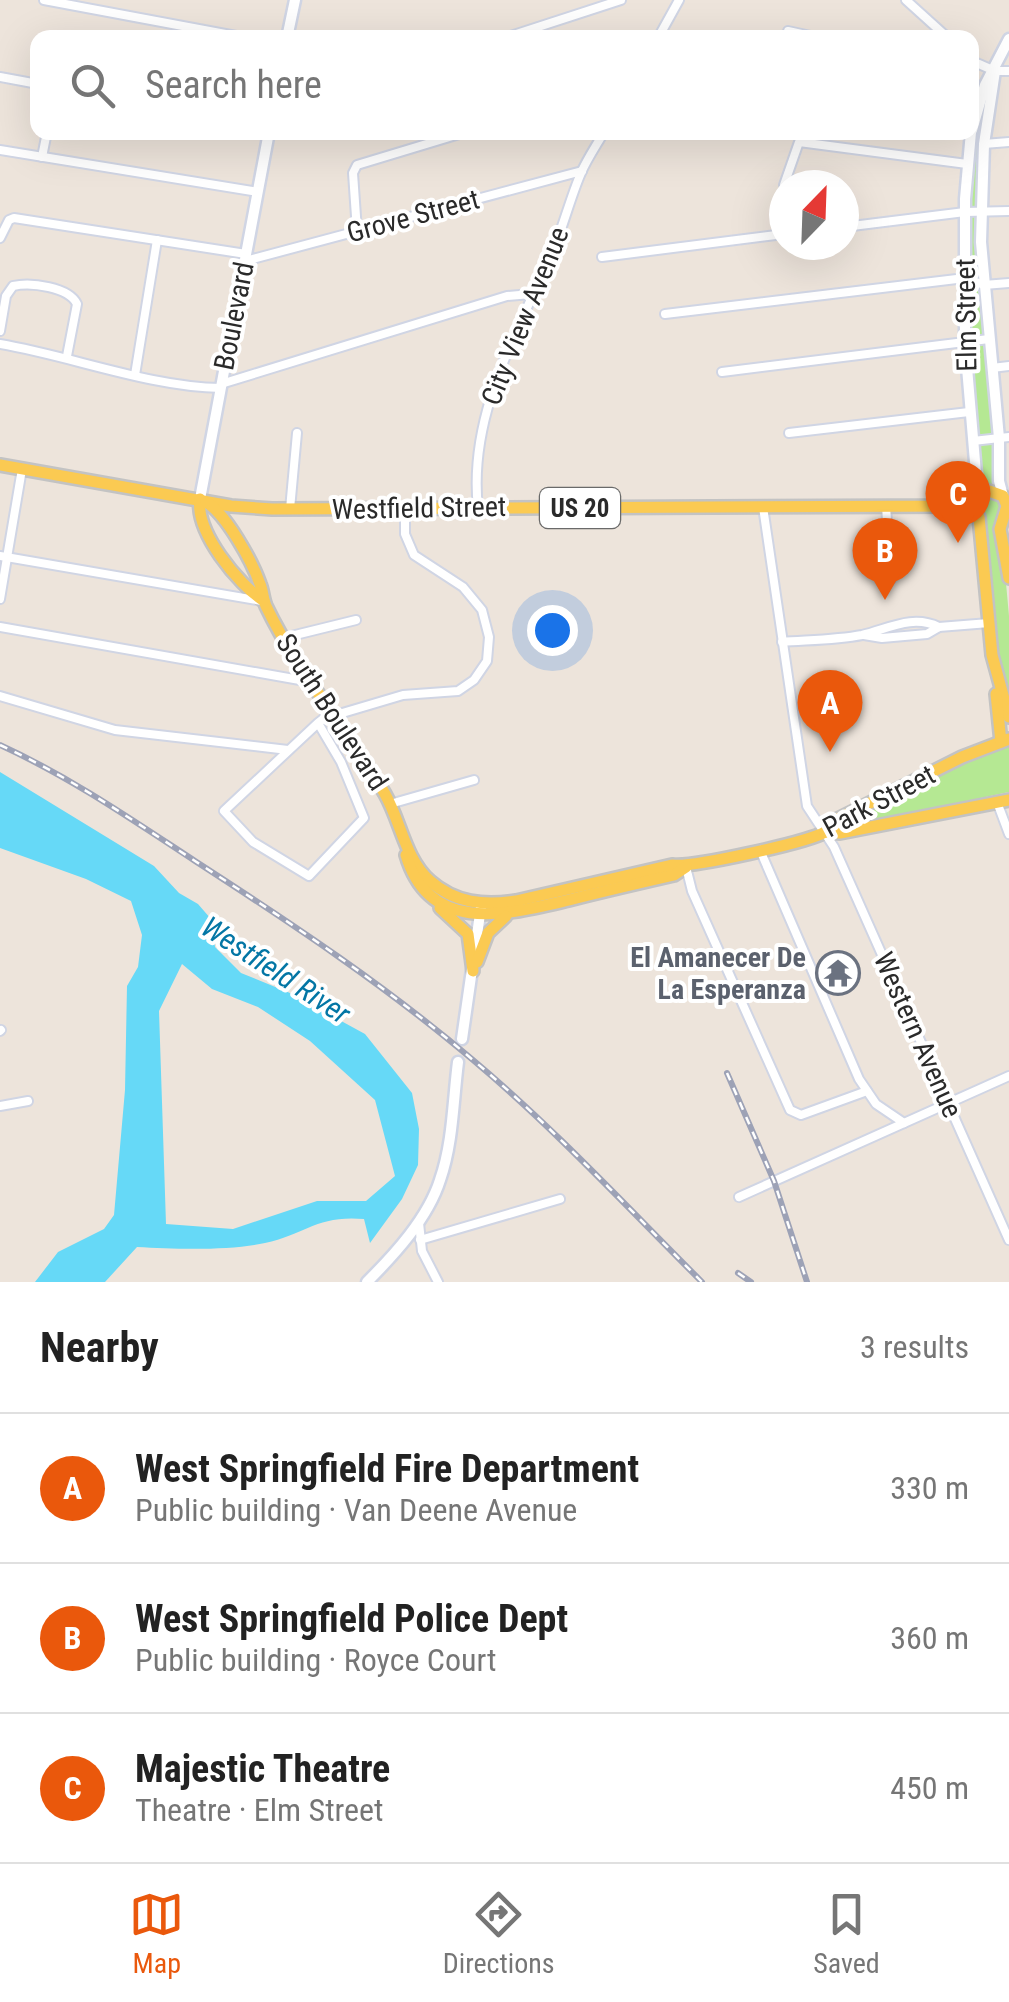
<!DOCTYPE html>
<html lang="en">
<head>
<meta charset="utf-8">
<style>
  body { margin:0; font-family:"Roboto Condensed",sans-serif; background:#f6f6f6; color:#222 }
  .compass { position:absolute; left:769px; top:170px; width:90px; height:90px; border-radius:50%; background:#fff; box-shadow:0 10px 40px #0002; rotate:23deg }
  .you { position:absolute; left:552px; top:630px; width:35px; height:35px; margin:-25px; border:8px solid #fff; border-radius:50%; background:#1a73e8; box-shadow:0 0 0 15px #1a73e833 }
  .badge { display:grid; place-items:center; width:65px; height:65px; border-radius:50%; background:#ea580c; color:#fff; font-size:32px; font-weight:700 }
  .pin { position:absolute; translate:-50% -82px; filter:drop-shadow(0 2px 5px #0008) }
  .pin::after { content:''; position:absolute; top:52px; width:35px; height:30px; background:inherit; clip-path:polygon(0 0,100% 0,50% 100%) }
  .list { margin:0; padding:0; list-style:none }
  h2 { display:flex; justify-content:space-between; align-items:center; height:130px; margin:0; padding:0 40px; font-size:42px }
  h2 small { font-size:32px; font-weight:400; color:#767676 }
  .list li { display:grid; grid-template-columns:65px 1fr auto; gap:30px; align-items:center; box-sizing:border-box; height:150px; padding:0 40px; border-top:2px solid #e0e0e0 }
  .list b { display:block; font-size:38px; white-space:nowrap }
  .list p { margin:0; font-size:32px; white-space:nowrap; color:#767676 }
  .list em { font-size:32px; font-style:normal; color:#767676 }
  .icon { flex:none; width:55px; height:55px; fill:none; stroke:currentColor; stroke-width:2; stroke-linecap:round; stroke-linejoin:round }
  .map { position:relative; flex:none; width:1009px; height:1282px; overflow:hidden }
  .search { position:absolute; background:#fff; box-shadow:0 10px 40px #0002; left:30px; right:30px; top:30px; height:110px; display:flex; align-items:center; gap:25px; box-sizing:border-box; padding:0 35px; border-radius:20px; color:#767676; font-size:38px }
  .sheet { height:580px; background:#fff }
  nav { display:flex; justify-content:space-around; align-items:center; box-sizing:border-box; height:140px; border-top:2px solid #e0e0e0; background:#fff; font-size:28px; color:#767676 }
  nav a { display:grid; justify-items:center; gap:5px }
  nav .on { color:#ea580c }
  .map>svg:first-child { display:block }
  .green { fill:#b5e893 }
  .water { fill:#66d9f7; fill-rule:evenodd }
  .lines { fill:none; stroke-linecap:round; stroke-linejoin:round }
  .minor-casing { stroke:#d0d5e4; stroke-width:12 }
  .secondary-casing { stroke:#d0d5e4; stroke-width:15 }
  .primary-casing { stroke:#c3c3c3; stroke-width:16 }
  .minor { stroke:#fff; stroke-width:8 }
  .secondary { stroke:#fff; stroke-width:10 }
  .primary { stroke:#fbca52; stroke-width:11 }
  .rail-casing { stroke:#9da2b6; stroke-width:6 }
  .rail { stroke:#fff; stroke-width:2.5; stroke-dasharray:8; stroke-linecap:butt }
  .labels { text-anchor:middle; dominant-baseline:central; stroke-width:8; stroke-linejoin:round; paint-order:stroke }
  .shield { fill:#fff; stroke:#6a6a6a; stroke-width:2.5 }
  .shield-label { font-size:25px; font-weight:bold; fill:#2a2a2a }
  .street-label { font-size:28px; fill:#2a2a2a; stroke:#fff }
  .worship-label { font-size:28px; font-weight:bold; fill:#5b616d; stroke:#fff; text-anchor:end }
  .water-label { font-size:30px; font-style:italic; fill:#0376a5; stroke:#fff }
</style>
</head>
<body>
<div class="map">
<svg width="1009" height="1282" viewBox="0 0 1009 1282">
  <rect width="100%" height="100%" fill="#ede4db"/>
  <g class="green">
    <polygon points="980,117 974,232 1009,616 1009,704 997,646 970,355 969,204"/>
    <polygon points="1009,744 1009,792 839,828 838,824 969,759"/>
  </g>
  <path class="water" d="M0,772L154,866L179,893L198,904L211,919L215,947L241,973L290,993L365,1034L412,1093L419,1129L418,1165L402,1199L370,1243L364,1219C317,1215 306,1234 265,1243C228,1251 175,1249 137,1247L105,1282H35L58,1252L104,1229L114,1215L125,1090L127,986L138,967L142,935L131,901L86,879L0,848ZM182,964L212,989L258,1007L310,1041L375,1100L395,1176L366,1201H317L233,1229L166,1224L159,1011Z"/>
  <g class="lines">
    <g class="minor-casing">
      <g id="minor">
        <polyline points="44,0 247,38"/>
        <polyline points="906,0 948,38"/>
        <polyline points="788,31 820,38"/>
        <polyline points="504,38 621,0"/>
        <polyline points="658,38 679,0"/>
        <polyline points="972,61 995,71 1009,71"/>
        <polyline points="0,77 38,84"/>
        <polyline points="984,144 1009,142"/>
        <polyline points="0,150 258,192"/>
        <polyline points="42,157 47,132"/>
        <polyline points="784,185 799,142 967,164"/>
        <polyline points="844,227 965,212 1009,211"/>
        <polyline points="357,231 353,173 357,165 466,132"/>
        <polyline points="0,238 9,220 14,218 246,254"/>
        <polyline points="602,257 784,234"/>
        <polyline points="245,261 582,171"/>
        <polyline points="665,314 965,278 984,285 1009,283"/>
        <path d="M0,331L6,296L13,286C31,282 69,287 77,304L67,356"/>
        <path d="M0,344C71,356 150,387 221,388"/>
        <polyline points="992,368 1009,366"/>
        <polyline points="722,372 989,339"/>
        <polyline points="135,375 157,240"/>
        <polyline points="221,384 507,296 531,294"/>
        <polyline points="789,433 969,412"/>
        <polyline points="973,441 1009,437"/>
        <polyline points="886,506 891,579"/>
        <polyline points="763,507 807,806 834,847 1009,1240"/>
        <path d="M478,508C468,419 514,338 549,260C562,232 569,201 581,173C587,159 596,146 604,132"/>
        <polyline points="290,509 297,433"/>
        <polyline points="0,556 262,601"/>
        <polyline points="0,599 22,469"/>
        <polyline points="0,627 311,682"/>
        <polyline points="864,635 882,638 927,634 939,627 989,623"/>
        <polyline points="283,638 356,620"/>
        <path d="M782,642C808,640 836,640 862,635C888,629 912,614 939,627"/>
        <polyline points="0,696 115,730 288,750"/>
        <polyline points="318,723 341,762 364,818 309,876 253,842 224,811 318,723 332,712 339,714 403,695 458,691 474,680 487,661 489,637 482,610 463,587 414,555 405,534 405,508"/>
        <polyline points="997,802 1009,834"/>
        <polyline points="390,804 474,780"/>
        <polyline points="760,850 859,1079 876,1104 904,1123"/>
        <polyline points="686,867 692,891 790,1110 801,1115 867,1091"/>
        <polyline points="0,1031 1,1030"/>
        <polyline points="0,1106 28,1101"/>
        <polyline points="739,1197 1009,1076"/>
        <polyline points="419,1223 422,1251 438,1282"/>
        <polyline points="420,1240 560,1199"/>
      </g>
    </g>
    <g class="secondary-casing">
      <g id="secondary">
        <polyline points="287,38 295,0"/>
        <polyline points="995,71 984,144 981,242 999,438 999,481 1003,496"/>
        <polyline points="972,130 985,85 1009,39"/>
        <polyline points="971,132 965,199 965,344 978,497"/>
        <polyline points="200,499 269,132"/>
        <polyline points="462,1039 481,907"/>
        <path d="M367,1282C395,1254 428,1218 440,1180C453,1143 453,1101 458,1062"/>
      </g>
    </g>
    <g class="primary-casing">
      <g id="primary">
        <polyline points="0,465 231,506 272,509 962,506 989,491 1003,496 1007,506 1000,529 1009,578"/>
        <path d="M200,499C195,532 238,584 264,601"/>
        <path d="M206,502C226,514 252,561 260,584C263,591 263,599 266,606C298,673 348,730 385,794C401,822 405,859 430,881C455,903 484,906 516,901L672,865C692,868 808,842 825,832C829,829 832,824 836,820L962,757L1009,739"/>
        <polyline points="979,517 992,655 1009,717"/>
        <polyline points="996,694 1001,742"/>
        <polyline points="825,832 840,833 1009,800"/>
        <path d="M406,855C430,936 508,914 569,900C604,891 639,883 674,875L686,867"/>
        <polyline points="440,908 468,934 473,971"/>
        <polyline points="477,962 488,933 506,916"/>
      </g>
    </g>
    <use href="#minor" class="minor"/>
    <use href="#secondary" class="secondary"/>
    <use href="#primary" class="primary"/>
    <g class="rail-casing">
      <g id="rail">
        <path d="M0,745C70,777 131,819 195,861C291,923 386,986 473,1060C554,1128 627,1207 702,1282"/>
        <polyline points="727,1073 774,1181 807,1282"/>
        <polyline points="738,1273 751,1282"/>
      </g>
    </g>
    <use href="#rail" class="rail"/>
  </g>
  <defs>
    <g id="temple-ring" transform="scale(2.25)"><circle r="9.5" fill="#fff" stroke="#6b7280" stroke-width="1.5"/><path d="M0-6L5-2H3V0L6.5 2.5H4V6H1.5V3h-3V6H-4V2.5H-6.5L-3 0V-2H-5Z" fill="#6b7280"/></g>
  </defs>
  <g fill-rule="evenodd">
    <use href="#temple-ring" x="838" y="973"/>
  </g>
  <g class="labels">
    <rect class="shield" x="540" y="488" width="80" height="40" rx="8"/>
    <g class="shield-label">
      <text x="580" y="508">US 20</text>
    </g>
    <g class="street-label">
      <text transform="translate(413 216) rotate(-15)">Grove Street</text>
      <text transform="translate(966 315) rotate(-91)">Elm Street</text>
      <text transform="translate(234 316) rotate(-79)">Boulevard</text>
      <text transform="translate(525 316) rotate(-68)">City View Avenue</text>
      <text transform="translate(419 508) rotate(-1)">Westfield Street</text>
      <text transform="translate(332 712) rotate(57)">South Boulevard</text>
      <text transform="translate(879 801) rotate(-28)">Park Street</text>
      <text transform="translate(918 1035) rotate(66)">Western Avenue</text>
    </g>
    <g class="worship-label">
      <text x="806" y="957">El Amanecer De<tspan x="806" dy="32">La Esperanza</tspan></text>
    </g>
    <g class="water-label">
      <text transform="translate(276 970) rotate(33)">Westfield River</text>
    </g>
  </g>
</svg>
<svg class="compass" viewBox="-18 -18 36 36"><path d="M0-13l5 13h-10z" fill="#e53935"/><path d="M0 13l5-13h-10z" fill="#767676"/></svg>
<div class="you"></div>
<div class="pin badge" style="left:830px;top:752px">A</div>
<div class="pin badge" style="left:885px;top:600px">B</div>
<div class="pin badge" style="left:958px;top:543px">C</div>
<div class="search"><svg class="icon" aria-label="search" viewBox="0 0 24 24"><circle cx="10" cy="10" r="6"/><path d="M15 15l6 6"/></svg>Search here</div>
</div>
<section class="sheet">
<h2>Nearby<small>3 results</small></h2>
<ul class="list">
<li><span class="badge">A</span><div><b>West Springfield Fire Department</b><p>Public building · Van Deene Avenue</p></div><em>330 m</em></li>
<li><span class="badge">B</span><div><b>West Springfield Police Dept</b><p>Public building · Royce Court</p></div><em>360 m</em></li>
<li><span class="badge">C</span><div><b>Majestic Theatre</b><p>Theatre · Elm Street</p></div><em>450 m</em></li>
</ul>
</section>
<nav>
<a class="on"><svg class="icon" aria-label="map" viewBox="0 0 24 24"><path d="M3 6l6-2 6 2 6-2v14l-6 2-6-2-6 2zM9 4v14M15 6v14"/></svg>Map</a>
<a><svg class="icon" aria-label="directions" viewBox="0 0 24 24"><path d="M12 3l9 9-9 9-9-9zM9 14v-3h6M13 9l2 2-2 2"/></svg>Directions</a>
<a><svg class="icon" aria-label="saved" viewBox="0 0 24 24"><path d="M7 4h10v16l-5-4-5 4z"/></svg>Saved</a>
</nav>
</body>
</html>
